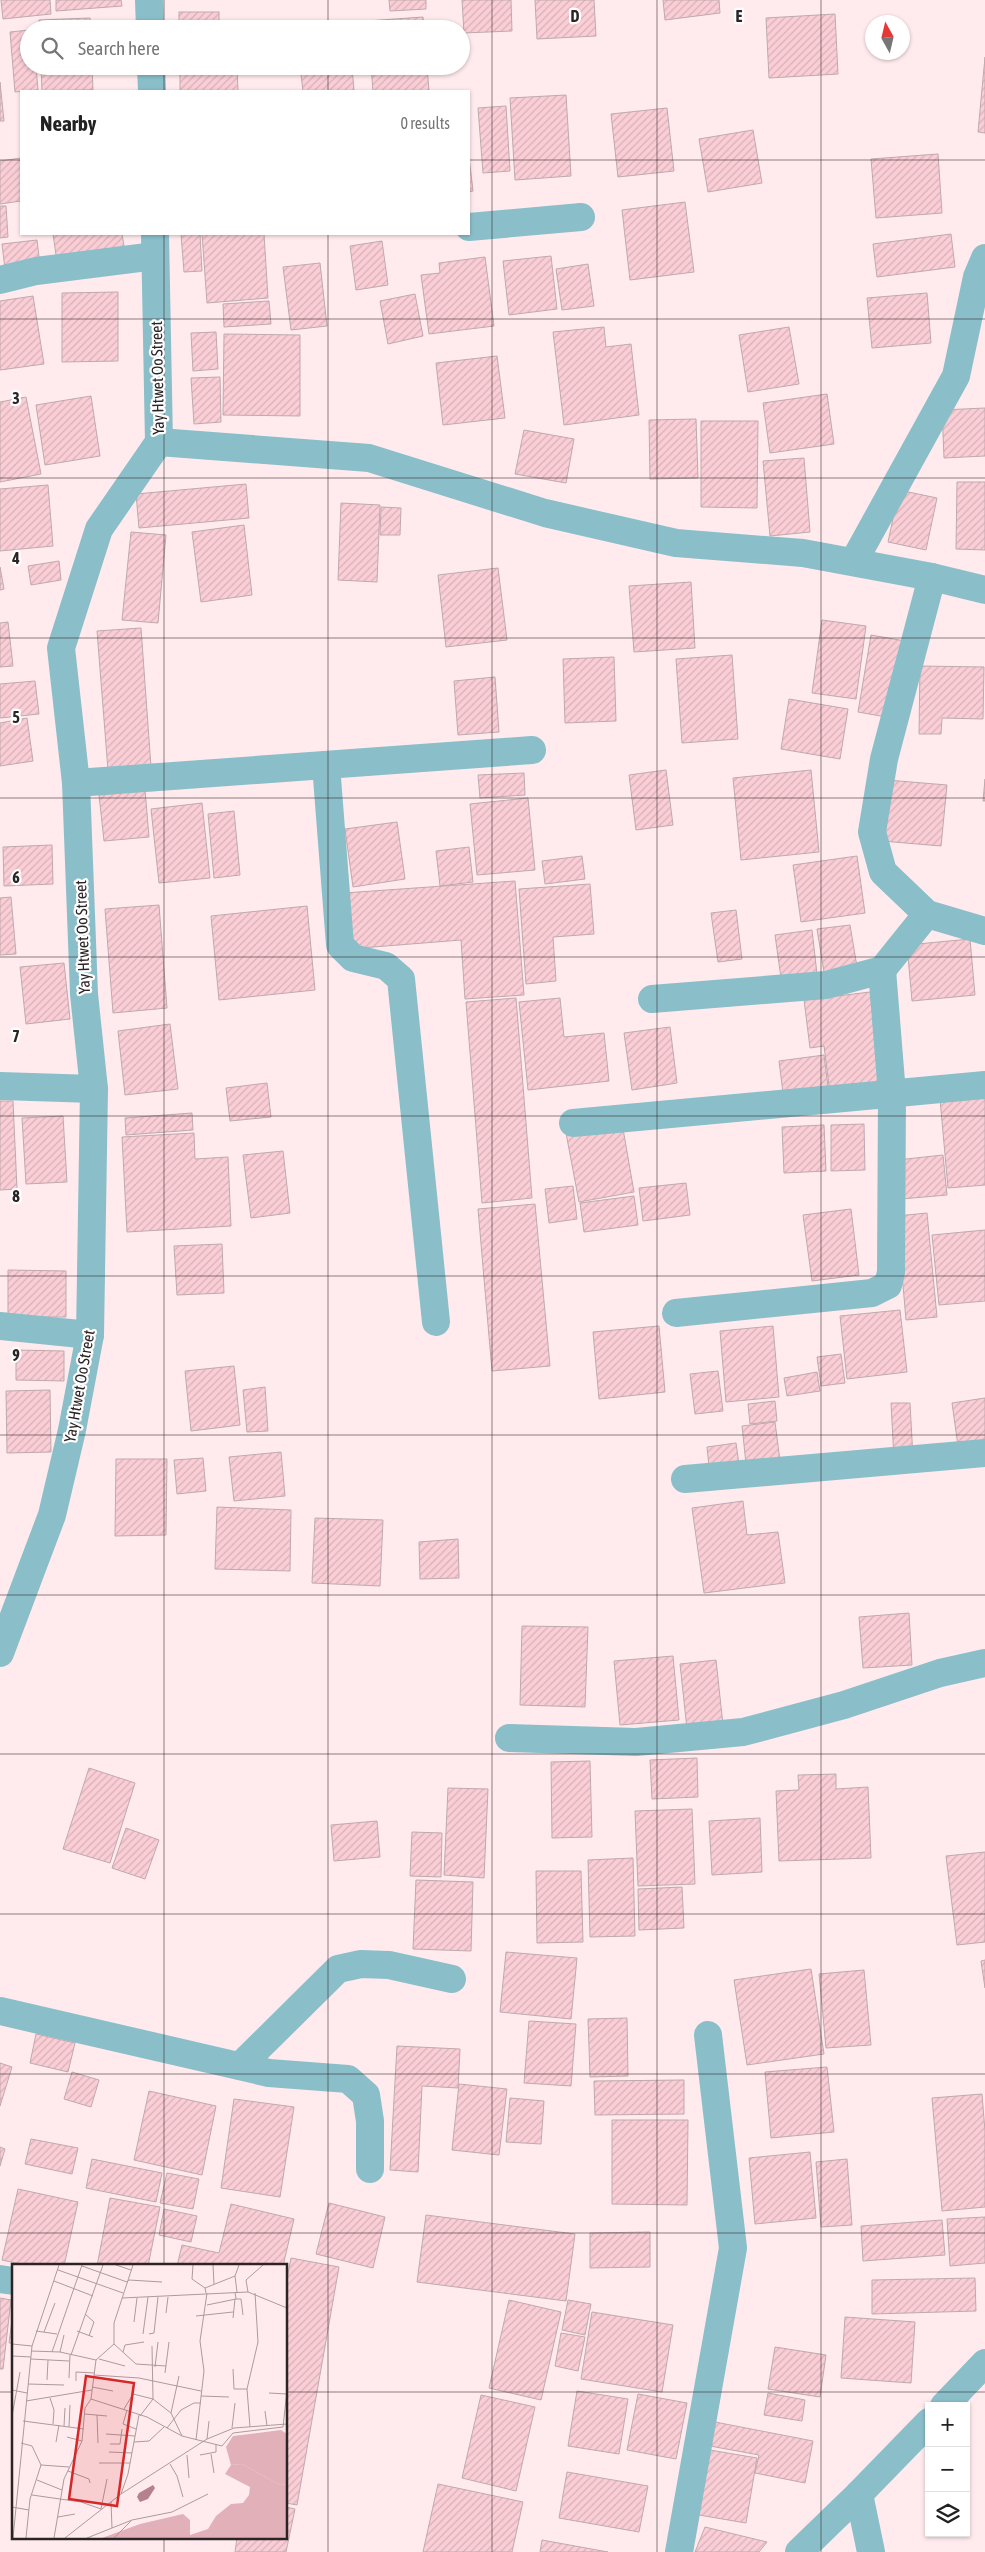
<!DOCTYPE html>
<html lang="en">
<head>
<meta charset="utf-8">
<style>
  body { margin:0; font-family:"Asap Condensed",sans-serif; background:#f6f6f6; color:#222 }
  .controls { position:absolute; right:15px; bottom:15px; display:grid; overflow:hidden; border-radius:0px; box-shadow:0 1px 4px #0004 }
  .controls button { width:45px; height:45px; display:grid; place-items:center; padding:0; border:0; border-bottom:1px solid #e0e0e0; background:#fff; color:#222; font:25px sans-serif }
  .compass { position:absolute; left:865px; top:15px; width:45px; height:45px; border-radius:50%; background:#fff; box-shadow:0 1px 4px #0004; rotate:352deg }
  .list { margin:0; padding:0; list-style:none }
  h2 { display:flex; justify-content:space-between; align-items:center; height:65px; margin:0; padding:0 20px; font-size:21px }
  h2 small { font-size:16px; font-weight:400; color:#767676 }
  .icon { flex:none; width:28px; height:28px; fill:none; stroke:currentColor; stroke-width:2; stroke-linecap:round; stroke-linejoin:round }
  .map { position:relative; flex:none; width:985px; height:2552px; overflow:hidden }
  .search { position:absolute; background:#fff; box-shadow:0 1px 4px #0004; left:20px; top:20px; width:450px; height:55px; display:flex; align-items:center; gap:12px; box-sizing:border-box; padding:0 18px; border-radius:28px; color:#767676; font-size:19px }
  .panel { position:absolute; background:#fff; box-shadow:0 1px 4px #0004; left:20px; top:90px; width:450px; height:145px; border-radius:0px }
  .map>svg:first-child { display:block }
  .building { fill:url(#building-hatch); stroke:#c0a9ae }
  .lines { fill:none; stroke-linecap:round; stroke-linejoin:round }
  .street { stroke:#8abfc9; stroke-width:28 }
  .grid { fill:none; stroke:#2c2325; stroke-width:1; stroke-opacity:0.55 }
  .labels { text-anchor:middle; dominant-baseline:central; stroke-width:4.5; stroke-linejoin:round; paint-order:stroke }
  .street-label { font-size:16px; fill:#2c2325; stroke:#fefefe }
  .inset-road { fill:none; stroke:#ab9b9e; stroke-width:1 }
  .view { fill:#d62828; fill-opacity:0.15; stroke:#d62828; stroke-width:2.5 }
  .inset-edge { fill:none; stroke:#2c2325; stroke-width:2.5 }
  .grid-label { font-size:16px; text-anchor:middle; font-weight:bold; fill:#2c2325; stroke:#fefefe; stroke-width:4.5; stroke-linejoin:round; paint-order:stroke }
</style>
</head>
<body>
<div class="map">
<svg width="985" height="2552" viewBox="0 0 985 2552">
  <defs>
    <pattern id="building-hatch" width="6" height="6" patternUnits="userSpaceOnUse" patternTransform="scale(1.25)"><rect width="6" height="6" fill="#fbced6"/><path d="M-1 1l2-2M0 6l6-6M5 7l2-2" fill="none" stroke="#d7b1b8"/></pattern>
  </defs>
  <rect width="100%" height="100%" fill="#ffebee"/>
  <g class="building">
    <polygon points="1,0 50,0 51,14 3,19"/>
    <polygon points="56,0 121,0 122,6 56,11"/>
    <polygon points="389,0 426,0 426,9 390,11"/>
    <polygon points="462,0 511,0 512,31 464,33"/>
    <polygon points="535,0 594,0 596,36 537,39"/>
    <polygon points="663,0 719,0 720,13 665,20"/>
    <rect x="179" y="12" width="40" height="17"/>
    <polygon points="835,14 838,74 769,78 766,18"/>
    <polygon points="423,17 424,29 368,29 367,21"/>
    <polygon points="90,18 91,29 39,29 39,20"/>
    <polygon points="348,21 349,29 297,29 297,26"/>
    <polygon points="29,30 29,66 36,66 38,90 15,92 10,32"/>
    <polygon points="985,57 985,133 978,132"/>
    <polygon points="41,66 92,66 93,90 42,91"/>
    <polygon points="180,66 237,66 238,91 180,91"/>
    <polygon points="300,66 352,66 354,91 303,91"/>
    <polygon points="371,66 427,66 429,91 373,91"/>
    <polygon points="0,82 4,121 0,121"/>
    <polygon points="566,95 571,176 515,180 510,98"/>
    <polygon points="506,106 510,171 483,173 478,108"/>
    <polygon points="667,108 674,171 618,177 611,114"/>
    <polygon points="753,130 762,183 708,192 699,139"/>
    <polygon points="938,154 942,213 876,218 871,159"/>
    <polygon points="469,157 473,191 469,192"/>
    <polygon points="21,158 21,201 0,204 0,161"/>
    <polygon points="685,202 694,272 630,280 622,210"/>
    <polygon points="0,206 6,206 8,237 0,238"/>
    <polygon points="53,234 122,234 125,252 57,262"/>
    <polygon points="181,234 200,234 202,271 184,272"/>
    <polygon points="202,234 264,234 268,298 207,303"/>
    <polygon points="951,234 955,267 877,277 873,244"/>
    <polygon points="37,240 40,265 5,269 2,244"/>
    <polygon points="382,241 388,285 356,290 350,246"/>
    <polygon points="551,256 557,309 509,315 503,261"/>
    <polygon points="485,257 494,326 429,334 421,275 440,273 439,263"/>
    <polygon points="320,263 327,326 291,330 283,267"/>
    <polygon points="588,264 594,306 562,310 556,269"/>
    <polygon points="118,292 118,361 62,362 62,293"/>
    <polygon points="927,293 931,343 872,348 867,298"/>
    <polygon points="415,294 423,336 388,344 380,301"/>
    <polygon points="33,296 44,364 0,370 0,301"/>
    <polygon points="269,301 271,324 224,327 223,304"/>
    <polygon points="604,327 606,347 631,344 639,415 564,425 553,332"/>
    <polygon points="789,327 799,384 748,392 739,335"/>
    <polygon points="216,332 218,369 193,371 191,333"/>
    <polygon points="224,334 300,335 300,416 223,415"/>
    <polygon points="497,356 505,418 443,425 436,363"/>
    <polygon points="220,377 221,422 194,424 191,378"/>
    <polygon points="827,394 834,444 770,453 763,403"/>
    <polygon points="91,396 100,456 45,465 36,405"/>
    <polygon points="26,397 41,474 0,482 0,402"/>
    <polygon points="985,408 985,456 944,458 942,410"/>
    <polygon points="696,419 698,478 650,479 649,420"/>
    <polygon points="701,421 758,421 757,508 701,507"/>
    <polygon points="524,430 574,439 566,483 515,474"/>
    <polygon points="804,458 810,532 770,536 763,461"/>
    <polygon points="957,482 985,482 985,550 956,549"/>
    <polygon points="246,484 249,518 139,528 136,494"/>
    <polygon points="48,485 53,546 0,551 0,489"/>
    <polygon points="899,490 937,498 926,550 888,542"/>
    <polygon points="341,503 380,505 377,582 338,580"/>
    <polygon points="381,507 401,508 400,535 380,535"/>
    <polygon points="244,525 252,595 201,602 192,532"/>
    <polygon points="131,532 166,535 158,623 122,620"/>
    <polygon points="59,561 61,580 31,585 28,566"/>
    <polygon points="0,567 4,589 0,590"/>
    <polygon points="498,568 507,640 446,647 438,575"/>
    <polygon points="691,582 695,648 634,652 629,586"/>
    <polygon points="822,620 866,626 856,699 812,693"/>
    <polygon points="8,622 13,666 0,667 0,623"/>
    <polygon points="141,628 151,767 108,770 97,631"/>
    <polygon points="871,635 905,641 892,718 858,712"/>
    <polygon points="732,655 738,739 682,743 676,659"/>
    <polygon points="614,657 616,721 565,723 563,659"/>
    <polygon points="920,666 984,667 983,719 942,718 941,734 919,734"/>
    <polygon points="495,677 499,732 458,735 454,681"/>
    <polygon points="35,681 39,714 0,718 0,684"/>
    <polygon points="789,699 848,709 840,759 781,749"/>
    <polygon points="27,718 33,761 0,766 0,723"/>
    <polygon points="666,770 673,825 636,830 629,775"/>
    <polygon points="811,770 819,852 741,860 733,778"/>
    <polygon points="524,773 525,795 480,798 478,775"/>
    <polygon points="985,779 985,801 983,801"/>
    <polygon points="887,780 947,785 941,846 882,841"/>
    <polygon points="145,790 149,837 104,841 99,795"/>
    <polygon points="528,798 535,870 477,875 470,804"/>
    <polygon points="202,803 210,878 159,883 151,809"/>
    <polygon points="234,811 240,875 214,878 208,814"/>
    <polygon points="397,822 405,879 353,887 345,829"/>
    <polygon points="52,845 53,884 4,886 3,847"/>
    <polygon points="469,847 473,882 440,886 436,851"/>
    <polygon points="582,856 585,879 545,884 542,861"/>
    <polygon points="857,856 865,913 801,922 793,865"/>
    <polygon points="515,881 524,995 465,999 461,940 348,949 344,893"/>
    <polygon points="590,884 594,934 553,937 556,981 526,984 519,889"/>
    <polygon points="11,897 16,954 0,955 0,898"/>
    <polygon points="159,905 167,1008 113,1013 105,909"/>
    <polygon points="307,906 315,990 219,1000 211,916"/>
    <polygon points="736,910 742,959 718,962 711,913"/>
    <polygon points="850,925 857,967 824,972 817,929"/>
    <polygon points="812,930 817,974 781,978 775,935"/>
    <polygon points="970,939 975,995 912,1001 907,945"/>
    <polygon points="64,963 70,1019 26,1024 20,967"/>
    <polygon points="870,992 882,1086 830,1093 824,1046 810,1048 804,1000"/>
    <polygon points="516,998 532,1198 482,1203 466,1002"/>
    <polygon points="560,998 564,1037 604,1033 609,1081 528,1090 519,1002"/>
    <polygon points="170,1024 178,1089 125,1095 118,1031"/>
    <polygon points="670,1027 677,1083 632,1090 624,1033"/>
    <polygon points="824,1055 829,1095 784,1101 779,1061"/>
    <polygon points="267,1083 271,1117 230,1121 226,1088"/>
    <polygon points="985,1094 985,1185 948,1188 940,1099"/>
    <polygon points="0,1101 13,1101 17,1189 0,1190"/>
    <polygon points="192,1113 193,1130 126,1135 125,1118"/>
    <polygon points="63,1116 67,1182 26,1184 22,1118"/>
    <polygon points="622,1123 634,1192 579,1202 566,1133"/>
    <polygon points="864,1124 865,1170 831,1171 831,1125"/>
    <polygon points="824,1125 826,1171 784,1173 782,1127"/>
    <polygon points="194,1133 195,1159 228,1157 231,1226 127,1232 122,1137"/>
    <polygon points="283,1151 290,1213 251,1218 243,1155"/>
    <polygon points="943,1155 947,1195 901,1199 897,1160"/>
    <polygon points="686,1183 690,1215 643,1221 639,1188"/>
    <polygon points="573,1186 577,1219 549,1223 545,1189"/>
    <polygon points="634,1196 638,1225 584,1232 580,1203"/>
    <polygon points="535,1204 550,1366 492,1371 478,1209"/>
    <polygon points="851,1209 859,1275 812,1281 803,1215"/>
    <polygon points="927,1213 937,1317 906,1320 897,1216"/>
    <polygon points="985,1230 985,1301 939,1305 932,1235"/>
    <polygon points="222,1244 224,1293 177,1295 174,1246"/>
    <polygon points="8,1270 66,1271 66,1317 8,1317"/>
    <polygon points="900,1310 907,1372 847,1379 840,1316"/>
    <polygon points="659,1326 665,1392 599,1399 593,1332"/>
    <polygon points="773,1326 779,1397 726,1402 720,1331"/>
    <polygon points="16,1350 64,1351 64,1381 16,1380"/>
    <polygon points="841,1354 845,1383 821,1386 817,1357"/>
    <polygon points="234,1366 240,1425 191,1431 185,1371"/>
    <polygon points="718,1371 723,1411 695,1414 690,1374"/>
    <polygon points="817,1372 820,1391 787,1396 784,1378"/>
    <polygon points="265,1387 268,1431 247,1432 243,1390"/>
    <polygon points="50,1390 51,1452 7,1453 6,1391"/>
    <polygon points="985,1398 985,1449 959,1453 952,1403"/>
    <polygon points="775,1401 777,1421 750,1424 748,1404"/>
    <polygon points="891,1403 910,1403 913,1458 894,1459"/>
    <polygon points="775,1422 781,1469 747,1473 742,1426"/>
    <polygon points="736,1443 740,1472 710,1476 707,1447"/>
    <polygon points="281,1452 285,1496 234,1501 229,1457"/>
    <polygon points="203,1458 206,1491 177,1494 174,1460"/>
    <polygon points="116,1459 167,1459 166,1535 115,1536"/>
    <polygon points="743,1501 747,1535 778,1532 785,1583 704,1593 692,1508"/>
    <polygon points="217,1507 291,1510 290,1571 215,1569"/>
    <polygon points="315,1518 383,1520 380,1586 312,1583"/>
    <polygon points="458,1539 459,1578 420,1579 419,1542"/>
    <polygon points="909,1613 912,1665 863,1668 859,1617"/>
    <polygon points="522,1626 588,1627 585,1707 520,1705"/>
    <polygon points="673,1656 679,1720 620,1725 614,1661"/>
    <polygon points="716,1660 723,1725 687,1729 680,1664"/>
    <polygon points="697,1758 698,1797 652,1799 650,1760"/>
    <polygon points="590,1761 592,1837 552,1838 551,1762"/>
    <polygon points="89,1768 135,1783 110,1863 63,1849"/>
    <polygon points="836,1774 836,1789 868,1787 871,1858 779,1861 776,1791 799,1790 798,1775"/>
    <polygon points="448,1788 488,1789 484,1878 444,1875"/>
    <polygon points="692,1809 695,1884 638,1886 635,1811"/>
    <polygon points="760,1818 762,1872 712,1875 709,1821"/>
    <polygon points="377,1821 380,1857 334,1861 331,1825"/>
    <polygon points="126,1828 159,1840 145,1879 112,1868"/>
    <polygon points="412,1832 442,1833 441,1877 410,1876"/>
    <polygon points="985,1852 985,1942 957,1945 946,1856"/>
    <polygon points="633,1858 635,1936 590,1937 588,1860"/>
    <polygon points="536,1871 581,1871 583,1942 537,1943"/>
    <polygon points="416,1880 473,1882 471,1951 413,1949"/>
    <polygon points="682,1887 684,1928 639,1930 638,1889"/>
    <polygon points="506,1952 577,1958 571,2019 500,2012"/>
    <polygon points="985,1960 985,1988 981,1961"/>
    <polygon points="811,1969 824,2054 747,2065 734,1980"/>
    <polygon points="864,1970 871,2045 826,2048 819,1974"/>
    <polygon points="627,2018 628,2076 590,2077 588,2019"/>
    <polygon points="529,2021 576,2024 571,2086 524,2083"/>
    <polygon points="36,2034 75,2043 68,2072 30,2063"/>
    <polygon points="397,2046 460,2049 458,2088 422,2086 418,2172 390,2170"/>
    <polygon points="0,2063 12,2067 0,2106"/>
    <polygon points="827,2067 834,2132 771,2138 765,2072"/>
    <polygon points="72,2072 99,2080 91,2107 64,2099"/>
    <polygon points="684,2080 684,2114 595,2115 594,2081"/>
    <polygon points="459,2084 507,2089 499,2155 452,2150"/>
    <polygon points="149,2091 216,2106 202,2175 134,2160"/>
    <polygon points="982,2094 985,2131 985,2207 942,2211 932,2098"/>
    <polygon points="510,2098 544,2101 541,2144 506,2142"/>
    <polygon points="234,2099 294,2107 280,2197 221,2188"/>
    <polygon points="612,2120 688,2120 687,2205 612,2204"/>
    <polygon points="31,2139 78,2148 72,2174 25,2164"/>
    <polygon points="0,2147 5,2149 0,2166"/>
    <polygon points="810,2152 816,2218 755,2224 749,2158"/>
    <polygon points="92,2159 162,2173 156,2202 86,2188"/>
    <polygon points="847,2159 852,2225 821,2227 816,2162"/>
    <polygon points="167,2173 199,2179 193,2209 160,2203"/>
    <polygon points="18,2189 78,2202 64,2266 30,2266 2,2260"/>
    <polygon points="110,2198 160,2207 148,2266 97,2266"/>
    <polygon points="329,2203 385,2217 373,2268 316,2254"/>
    <polygon points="231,2204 294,2219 283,2266 177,2266 182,2245 219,2253"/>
    <polygon points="164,2209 197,2216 191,2242 159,2235"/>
    <polygon points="426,2215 575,2234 566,2301 417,2282"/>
    <polygon points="985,2217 985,2263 950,2266 947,2219"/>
    <polygon points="942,2220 945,2255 863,2261 861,2226"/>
    <polygon points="650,2232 650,2267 590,2268 590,2233"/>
    <polygon points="291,2258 339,2267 297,2505 286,2503 286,2284"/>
    <polygon points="975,2278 976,2311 872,2314 872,2280"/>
    <polygon points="0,2298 11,2300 3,2369 0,2369"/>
    <polygon points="509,2300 561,2312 541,2400 489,2388"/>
    <polygon points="568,2300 591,2304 585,2335 562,2330"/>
    <polygon points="14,2305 14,2343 9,2343"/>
    <polygon points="592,2312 673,2325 662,2392 581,2379"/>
    <polygon points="845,2317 915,2322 911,2383 841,2378"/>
    <polygon points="561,2333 585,2337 578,2371 555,2366"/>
    <polygon points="775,2347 826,2355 820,2397 768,2389"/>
    <polygon points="577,2391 628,2399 619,2454 568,2446"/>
    <polygon points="768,2393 805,2400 802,2421 764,2415"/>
    <polygon points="638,2394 687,2403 676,2459 627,2450"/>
    <polygon points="481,2395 535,2407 516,2491 462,2478"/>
    <polygon points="715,2422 813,2441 805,2483 755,2473 759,2455 710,2446"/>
    <polygon points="704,2449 757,2458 746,2523 693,2514"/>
    <polygon points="567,2472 648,2486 639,2532 559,2518"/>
    <polygon points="438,2484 523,2502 512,2552 423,2552"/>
    <polygon points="286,2507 295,2509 286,2552 235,2552 237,2538 286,2538"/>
    <polygon points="705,2527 767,2542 759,2552 695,2552"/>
    <polygon points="542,2540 608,2552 540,2552"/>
  </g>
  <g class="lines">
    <g class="street">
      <polyline points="149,0 150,29"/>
      <polyline points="151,66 152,91"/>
      <polyline points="469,227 581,217"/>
      <polyline points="0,280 36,271 155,256"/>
      <polyline points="159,442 369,458 545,513 676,543 803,553 932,577 985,590"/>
      <polyline points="854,561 956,376 977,277 985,258"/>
      <polyline points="932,577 884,759 872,832 883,872 927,914 985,931"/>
      <polyline points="326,765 340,945 353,958 386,966 401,979 436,1322"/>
      <polyline points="76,783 532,750"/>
      <polyline points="652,999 826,985 882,970 927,914"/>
      <polyline points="0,1086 94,1089"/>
      <polyline points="573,1123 985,1085"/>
      <polyline points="676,1313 872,1293 888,1285 891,1272 892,1094 882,970"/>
      <polyline points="0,1326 90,1335"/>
      <polyline points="685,1479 985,1453"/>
      <polyline points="0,1653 52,1515 72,1430 90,1335 94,1089 84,994 76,783 61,648 99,529 159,442 155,234"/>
      <polyline points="509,1738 636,1742 743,1732 844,1705 940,1673 985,1663"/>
      <polyline points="0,2011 269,2073 348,2079 366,2095 370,2121 370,2169"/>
      <polyline points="240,2066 338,1969 361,1964 389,1965 452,1979"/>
      <polyline points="0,2279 14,2281"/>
      <polyline points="944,2406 985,2363"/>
      <polyline points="859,2494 871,2552"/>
      <polyline points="679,2552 733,2248 708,2035"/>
      <polyline points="799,2552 859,2494 929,2422"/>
    </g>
  </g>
  <path class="grid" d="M164,0V29M328,0V29M492,0V2552M657,0V2552M821,0V2552M164,66V91M328,66V91M0,160H21M469,160H985M164,234V2266M328,234V2552M0,319H985M0,478H985M0,638H985M0,798H985M0,957H985M0,1116H985M0,1276H985M0,1435H985M0,1595H985M0,1754H985M0,1914H985M0,2074H985M0,2233H985M0,2392H14M286,2392H985M164,2538V2552"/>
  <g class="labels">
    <g class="street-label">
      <text transform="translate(157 378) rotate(-91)">Yay Htwet Oo Street</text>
      <text transform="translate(82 937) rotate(-92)">Yay Htwet Oo Street</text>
      <text transform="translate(79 1386) rotate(-80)">Yay Htwet Oo Street</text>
    </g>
  </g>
  <g transform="translate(12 2264)">
    <rect width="275" height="275" fill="#ffebee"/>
    <path d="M269,166L275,170V220L268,221L230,200L219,201L214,183L221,172Z" fill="#e1b0b9"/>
    <path d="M230,200L268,221L275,220V274H90L128,260L171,250L178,256V271L196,265L204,252L219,240L231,239L237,231L238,223L213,210L219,201Z" fill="#e1b0b9"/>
    <path d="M141,221L143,224L136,235L128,238L125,233L127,229Z" fill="#b5818c"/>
    <path class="inset-road" d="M104,1L119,6M181,1L180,15L193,24L194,29M201,1L202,20M70,2L115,18L117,16L150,18M46,6L111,29M42,17L81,32M193,24L223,12M223,28L224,35H229L231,51M225,28L223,12L227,1M236,28L234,16L251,1M110,34L236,28L275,44M195,41L224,35M154,49L156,33M73,50L82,58L77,72M184,52L221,48M221,54L223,35M122,58L125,34M24,67L45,70M65,67L81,73M32,68L43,39M131,70L136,33M137,70L142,69L146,33M0,80L20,82M102,80L124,100L154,102M19,87L48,88L84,96M40,88L70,1M48,88L52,71M111,88L113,81L132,78M59,91L91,1M0,92L19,93M19,95L57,97M87,95L113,102M143,103L146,78M221,105L222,125H235M153,109L157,78M82,111L127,114L189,127M57,114L58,91M35,116L36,96M64,117V108L82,109M16,120L52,121M80,123L101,127M0,126L15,129M257,129L275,130M189,132L217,133M38,134L42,146L41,160M79,135L135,153L170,172L210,182L221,169L271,163L275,127M14,137L80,126M112,145L121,130L141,135L159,149L170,172M115,146L111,160L124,165M253,147L255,162M159,149L167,112M73,150L95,152M85,151L86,179M0,152L8,108M128,152L141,135L140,82M11,157L72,165M52,162L53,144M57,163L58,141M238,163L235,125L246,78L243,29M155,164L169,146L182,139H189M220,164L223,139M94,170L123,172M55,173L70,177M195,175L197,157M184,176L192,107L188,77L195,29M44,178L47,161M122,178L137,177L152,163M9,179L20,182L29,201L57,203M98,180H108L110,165M97,188L120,189M199,190L202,209M175,191L177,214M188,191L204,188V180M87,199H118M158,200L165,212L171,233M56,207L77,215L78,219M25,216L50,226M109,230L116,210L127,151M20,231L69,238L89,245L95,215M99,238L100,264M0,243L17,246M46,253L63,250M1,274L20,82L47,1M14,274L18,235L29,201M42,274L52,215L70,177L73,144L79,135L84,96L102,80V59L121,1M53,274L109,230L195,175L222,164L275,160M75,274L120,256L160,248L196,230M102,274L119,257"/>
    <path class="view" d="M74,112L122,119L105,242L57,235Z"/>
    <rect width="275" height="275" class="inset-edge"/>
  </g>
  <g class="grid-label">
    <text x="575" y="22">D</text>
    <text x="739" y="22">E</text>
    <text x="16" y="404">3</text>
    <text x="16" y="564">4</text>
    <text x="16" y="723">5</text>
    <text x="16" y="883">6</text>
    <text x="16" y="1042">7</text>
    <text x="16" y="1202">8</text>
    <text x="16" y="1361">9</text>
  </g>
</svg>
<div class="controls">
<button>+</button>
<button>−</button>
<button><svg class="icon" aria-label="layers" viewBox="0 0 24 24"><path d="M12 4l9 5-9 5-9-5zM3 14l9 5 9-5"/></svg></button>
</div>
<svg class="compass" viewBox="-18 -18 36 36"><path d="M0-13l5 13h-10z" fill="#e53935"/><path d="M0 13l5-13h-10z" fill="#767676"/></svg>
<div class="search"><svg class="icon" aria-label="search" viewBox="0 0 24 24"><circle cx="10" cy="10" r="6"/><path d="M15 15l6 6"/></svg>Search here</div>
<section class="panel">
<h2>Nearby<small>0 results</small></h2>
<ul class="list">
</ul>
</section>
</div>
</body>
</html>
